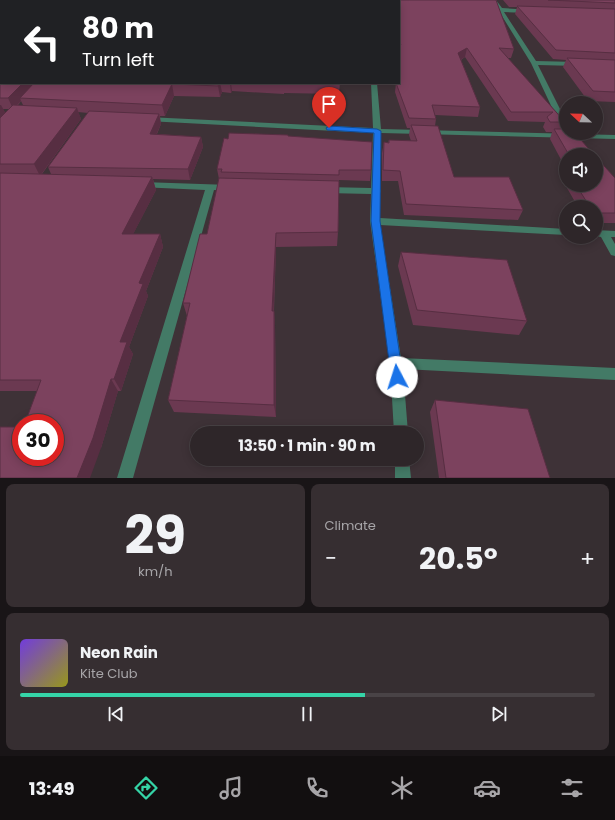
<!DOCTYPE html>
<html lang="en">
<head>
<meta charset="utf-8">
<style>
  :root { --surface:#2e2629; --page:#362e31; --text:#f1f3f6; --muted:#a7a5a8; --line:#494346; --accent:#35d4a7 }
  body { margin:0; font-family:Poppins,sans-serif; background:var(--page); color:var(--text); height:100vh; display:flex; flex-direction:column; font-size:15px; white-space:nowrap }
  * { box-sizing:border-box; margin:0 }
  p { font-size:13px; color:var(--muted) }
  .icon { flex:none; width:22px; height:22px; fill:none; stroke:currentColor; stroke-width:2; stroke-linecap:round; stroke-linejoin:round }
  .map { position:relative; height:478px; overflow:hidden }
  .panel { display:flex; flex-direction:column; gap:6px; padding:6px; background:#191517; flex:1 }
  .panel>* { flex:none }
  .top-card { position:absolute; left:0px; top:0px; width:400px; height:84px; box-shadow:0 2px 10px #0003,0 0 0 1px var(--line); background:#202124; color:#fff; overflow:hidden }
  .needle { width:26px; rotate:292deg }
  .fabs { position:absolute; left:559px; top:96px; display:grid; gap:8px }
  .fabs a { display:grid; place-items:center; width:44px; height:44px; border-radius:50%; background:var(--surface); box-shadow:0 2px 10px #0003,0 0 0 1px var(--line); font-size:20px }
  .speed { position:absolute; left:12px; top:414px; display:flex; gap:8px; font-size:20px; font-weight:700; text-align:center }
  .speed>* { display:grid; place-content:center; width:52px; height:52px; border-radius:50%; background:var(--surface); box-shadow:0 2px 10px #0003,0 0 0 1px var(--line); line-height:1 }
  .speed .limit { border:6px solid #d22; background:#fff; color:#111 }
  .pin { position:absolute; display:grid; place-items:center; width:34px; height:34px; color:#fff; margin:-41px -17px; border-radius:50% 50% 50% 0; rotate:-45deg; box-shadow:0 0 4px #0007 }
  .pin .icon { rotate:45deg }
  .me { position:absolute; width:44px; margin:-22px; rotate:355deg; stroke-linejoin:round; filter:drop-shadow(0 0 3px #0008) }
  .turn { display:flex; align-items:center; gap:14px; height:84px; padding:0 16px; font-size:18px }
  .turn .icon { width:52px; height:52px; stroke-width:2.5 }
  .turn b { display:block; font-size:28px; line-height:34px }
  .big { font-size:30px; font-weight:700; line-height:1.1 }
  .panel .tile { flex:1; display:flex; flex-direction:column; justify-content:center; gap:6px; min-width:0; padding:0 14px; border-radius:8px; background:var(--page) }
  .panel .dial { align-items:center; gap:0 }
  .dial b { font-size:52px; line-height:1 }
  .song { display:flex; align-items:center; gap:12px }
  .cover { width:48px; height:48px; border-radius:6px; background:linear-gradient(135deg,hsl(260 70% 55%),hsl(60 70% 35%)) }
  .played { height:4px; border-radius:2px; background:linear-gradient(90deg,var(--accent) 60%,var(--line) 60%) }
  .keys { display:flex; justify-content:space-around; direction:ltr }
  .heat { display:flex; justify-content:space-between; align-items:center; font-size:22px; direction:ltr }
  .panel .tiles { flex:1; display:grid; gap:6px; grid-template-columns:1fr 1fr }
  .tile:last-child { grid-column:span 2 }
  .trip { position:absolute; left:190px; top:426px; width:234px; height:40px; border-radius:20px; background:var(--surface); box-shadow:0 2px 10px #0003,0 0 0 1px var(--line); font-weight:700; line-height:40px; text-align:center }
  .tabs { display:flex; height:64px; justify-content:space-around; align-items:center; background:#120f10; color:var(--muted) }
  .tabs .icon { width:28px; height:28px }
  .tabs .selected { color:var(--accent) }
  .tabs b { font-size:18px; color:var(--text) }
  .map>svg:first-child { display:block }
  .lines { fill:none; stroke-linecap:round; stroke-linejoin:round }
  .street { fill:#437a66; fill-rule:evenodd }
  .wall { fill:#6b3951; fill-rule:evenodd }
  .shaded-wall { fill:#572e42 }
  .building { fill:#7c425e; stroke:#572e42 }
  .route { fill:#1a73e8; stroke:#114b97 }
</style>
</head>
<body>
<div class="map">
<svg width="615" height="478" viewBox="0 0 615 478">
  <rect width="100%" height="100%" fill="#3e3237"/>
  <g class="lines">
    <path class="street" d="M362 0H366V1H362Z
      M492 0H496L502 8 531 10 532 11 529 13 504 12 536 61 577 62 580 64 577 66 538 65 566 121V131L562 129 531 63Z
      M371 83H377L381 129 615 135V139L381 133 380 189 381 191 380 193V218L566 229V235L380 225 401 358 615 368V380L403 369 408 433H394L390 363 370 221 371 194 326 193 322 190 326 187 371 188 373 133 147 121 143 119 147 117 373 128Z
      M142 182 230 185 234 188 230 191 214 190 133 478H117L205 190 139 187 138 185 139 183Z
      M596 230 615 231V237H611L615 244V256L611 255 601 237 596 236Z
      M395 459H409L411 478H395Z"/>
  </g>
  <path class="wall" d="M0 0 1 1V83H340L339 94 284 93V94L232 91 231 93 222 92 220 97 174 96 165 116H160L161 124 157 134 201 137 203 147 190 180 153 179 156 190 133 234H160L163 247 146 291 148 296 129 347 133 354 121 391H118L101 448 21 457 37 391H0ZM21 101 23 105H18L19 104ZM3 109H9L5 113ZM78 112 88 113 48 167 51 174H42L81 119Z
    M385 0H496L514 49 511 58H507L565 122 562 129 594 155H566V169L550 139 552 132H546L543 127 545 122 508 121 465 57 461 60 480 107 478 117 435 115 436 119 435 126 454 177 523 210 518 220 404 215 398 181H382V153L384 142 388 143 389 140 411 141 409 135 410 128H407L395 92 396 83H399V1H386Z
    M503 0H615V102L588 101 563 67 566 60 553 59 515 14 517 7H509Z
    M288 136 371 170 370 181 339 180 338 232 337 246 276 247 274 311 275 325 276 417 174 412 168 400 187 316 183 303 207 234 219 179 217 169 228 139Z
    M615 178V223H596V207H578L567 188 568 185H596Z
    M401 252 527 321 519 335 413 325 398 266Z
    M435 400 550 478H439L430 412Z"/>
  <path class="shaded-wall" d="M467 48 465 57 456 62 458 53Z
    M23 83H40L20 98 21 101 13 109 8 98Z
    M219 83H220L222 92 220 97 218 86Z
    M230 83H231L232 91 231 93Z
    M172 84 174 96 165 116 162 105Z
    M0 105H1L7 116 0 123Z
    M77 108 81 119 40 176 34 164Z
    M159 114 161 124 152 144 150 134Z
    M201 137 203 147 190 180 188 169Z
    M152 177 156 190 127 246 122 234Z
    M276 233V247L273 325 272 311Z
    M160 234 163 247 146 291 148 296 129 347 133 354 121 391 114 379 120 342 139 283Z
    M274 311 275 325 276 417 274 405Z
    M111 379 118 391 101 448 90 478H77Z"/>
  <path class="building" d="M0 0H342V1H1V83H23L8 98H0Z
    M389 0H496L514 49 499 48 565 122H550L547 117 553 112H511L467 48 458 53 480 107 432 105 436 119 409 118 396 83H399V45H401L399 41V1H389Z
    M548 0H615V3Z
    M517 6 615 9V53L556 50Z
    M567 58 615 60V92L593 91Z
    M34 83H219L218 86 172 84 162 105 20 98Z
    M13 105 77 108 34 164H0V118Z
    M89 111 159 114 150 134 201 137 188 169 48 167Z
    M411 125 438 126 454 177H509L523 210 406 204 400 171 383 170 384 142 389 143V140L417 141Z
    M554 129H566V133H575L594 155H569Z
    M229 133 288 135V136L372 142 371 170H339V175L221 172 222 169H217L224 138 228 139Z
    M596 157 615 178V213H596V207H590L576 185H596Z
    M0 173 152 177 122 234H160L139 283 143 284 120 342H127L114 379H111L93 438 77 478H0V427H21V457H55V423H25L41 380H0Z
    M219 178 339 181 338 232 276 233 272 311H274V405L168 400 190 303H183L200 234H207Z
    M401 252 507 260 527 321 417 310Z
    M435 400 528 409 550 478H446Z"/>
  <path class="route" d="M329 126 377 129 381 131 380 221 403 377 401 381 397 382 393 381 391 377 371 221 374 133 327 130 326 128Z"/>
</svg>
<div class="fabs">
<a><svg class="needle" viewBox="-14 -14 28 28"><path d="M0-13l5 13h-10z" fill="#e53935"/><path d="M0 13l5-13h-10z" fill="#a7a5a8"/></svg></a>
<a><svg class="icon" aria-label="sound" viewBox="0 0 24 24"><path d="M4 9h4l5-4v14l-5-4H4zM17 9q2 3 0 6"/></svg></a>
<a><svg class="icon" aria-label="search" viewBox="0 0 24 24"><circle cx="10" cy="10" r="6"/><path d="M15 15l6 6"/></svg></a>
</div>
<div class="speed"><div class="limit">30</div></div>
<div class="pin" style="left:329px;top:128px;background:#d93025"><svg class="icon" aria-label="arrive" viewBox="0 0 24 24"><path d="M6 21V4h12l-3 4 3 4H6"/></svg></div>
<svg class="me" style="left:397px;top:377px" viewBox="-20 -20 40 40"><circle r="19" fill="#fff"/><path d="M0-13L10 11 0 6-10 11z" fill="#1a73e8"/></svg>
<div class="trip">13:50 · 1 min · 90 m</div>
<div class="top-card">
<div class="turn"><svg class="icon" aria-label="left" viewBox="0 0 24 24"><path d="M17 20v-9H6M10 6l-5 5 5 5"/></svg><div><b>80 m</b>Turn left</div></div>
</div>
</div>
<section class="panel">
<div class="tiles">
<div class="tile dial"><b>29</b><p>km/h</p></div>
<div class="tile"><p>Climate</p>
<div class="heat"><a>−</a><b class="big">20.5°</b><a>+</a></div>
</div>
<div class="tile">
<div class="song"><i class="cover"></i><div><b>Neon Rain</b><p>Kite Club</p></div></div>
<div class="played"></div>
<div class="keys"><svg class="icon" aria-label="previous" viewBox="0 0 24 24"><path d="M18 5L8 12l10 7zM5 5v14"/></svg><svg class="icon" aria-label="pause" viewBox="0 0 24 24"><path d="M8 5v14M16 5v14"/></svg><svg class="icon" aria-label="next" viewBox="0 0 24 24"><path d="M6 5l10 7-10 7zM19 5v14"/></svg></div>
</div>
</div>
</section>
<nav class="tabs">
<b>13:49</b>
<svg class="icon selected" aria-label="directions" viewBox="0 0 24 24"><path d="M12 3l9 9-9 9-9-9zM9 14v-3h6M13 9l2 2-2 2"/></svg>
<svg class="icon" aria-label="music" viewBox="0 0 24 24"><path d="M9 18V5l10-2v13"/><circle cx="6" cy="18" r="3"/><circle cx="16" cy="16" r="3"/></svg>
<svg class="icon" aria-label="phone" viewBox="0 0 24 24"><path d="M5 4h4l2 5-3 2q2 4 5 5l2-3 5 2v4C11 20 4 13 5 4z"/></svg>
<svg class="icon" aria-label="climate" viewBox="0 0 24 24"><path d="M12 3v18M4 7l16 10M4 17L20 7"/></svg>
<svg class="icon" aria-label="car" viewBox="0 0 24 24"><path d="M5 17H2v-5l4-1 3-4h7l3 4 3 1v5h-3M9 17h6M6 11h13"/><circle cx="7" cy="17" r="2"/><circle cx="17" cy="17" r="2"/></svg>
<svg class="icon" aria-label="filters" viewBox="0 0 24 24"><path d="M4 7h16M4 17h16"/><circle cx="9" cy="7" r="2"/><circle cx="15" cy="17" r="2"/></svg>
</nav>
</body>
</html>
